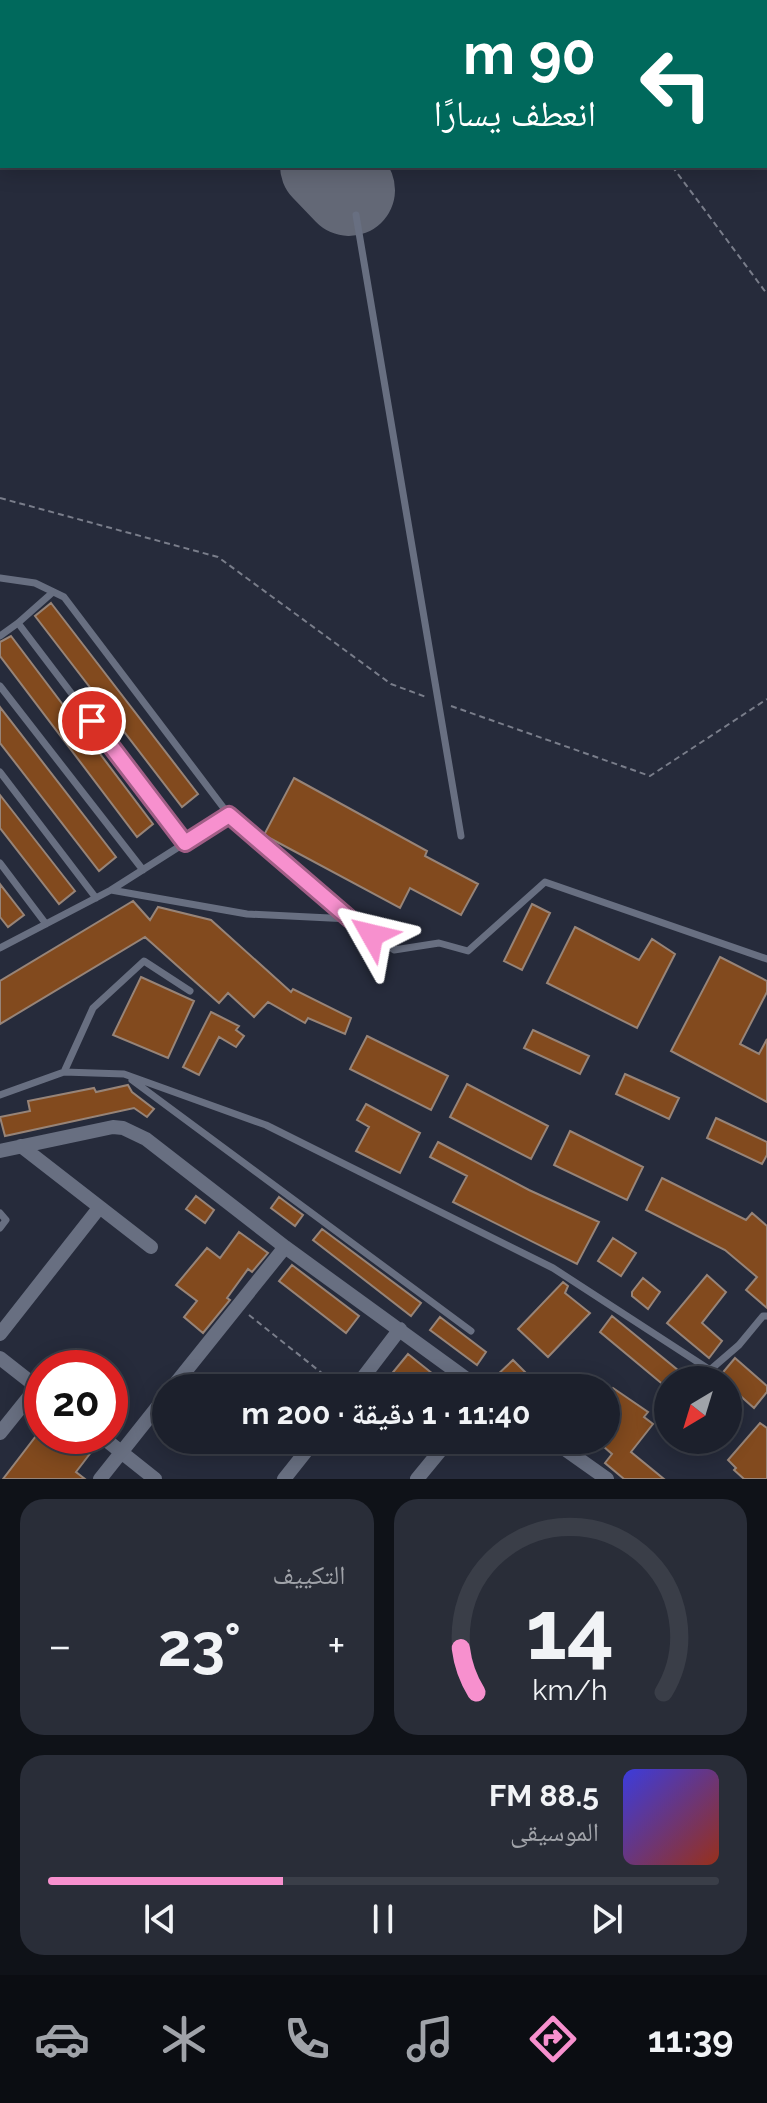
<!DOCTYPE html>
<html lang="ar">
<head>
<meta charset="utf-8">
<style>
  :root { --surface:#1c202c; --page:#292d38; --text:#f1f3f6; --muted:#a0a3a9; --line:#3a3e48; --accent:#f790ce }
  body { margin:0; font-family:Raleway,"Noto Naskh Arabic",sans-serif; background:var(--page); color:var(--text); direction:rtl; height:100vh; display:flex; flex-direction:column; font-size:30px; white-space:nowrap }
  * { box-sizing:border-box; margin:0 }
  p { font-size:26px; color:var(--muted) }
  .icon { flex:none; width:44px; height:44px; fill:none; stroke:currentColor; stroke-width:2; stroke-linecap:round; stroke-linejoin:round }
  .map { position:relative; height:1479px; overflow:hidden; direction:ltr }
  .side { display:flex; flex-direction:column; gap:20px; padding:20px; background:#0f1218; flex:1 }
  .side>* { flex:none }
  .hud { position:absolute; left:0px; top:0px; width:768px; height:168px; box-shadow:0 4px 20px #0003,0 0 0 2px var(--line); direction:rtl; background:#00695c; color:#fff; overflow:hidden }
  .needle { width:52px; rotate:218deg }
  .tools { position:absolute; left:654px; top:1366px; display:grid; gap:16px }
  .tools a { display:grid; place-items:center; width:88px; height:88px; border-radius:50%; background:var(--surface); box-shadow:0 4px 20px #0003,0 0 0 2px var(--line); font-size:40px }
  .speed { position:absolute; left:24px; top:1350px; display:flex; gap:16px; font-size:40px; font-weight:700; text-align:center }
  .speed>* { display:grid; place-content:center; width:104px; height:104px; border-radius:50%; background:var(--surface); box-shadow:0 4px 20px #0003,0 0 0 2px var(--line); line-height:1 }
  .speed .limit { border:12px solid #d22; background:#fff; color:#111 }
  .pin { position:absolute; display:grid; place-items:center; width:68px; height:68px; color:#fff; margin:-34px; border:4px solid #fff; border-radius:50%; box-shadow:0 2px 8px #0007 }
  .me { position:absolute; width:88px; margin:-44px; rotate:307deg; stroke-linejoin:round; filter:drop-shadow(0 0 6px #0008) }
  .turn { display:flex; align-items:center; gap:28px; height:168px; padding:0 40px; font-size:36px }
  .turn .icon { width:104px; height:104px; stroke-width:2.5 }
  .turn b { display:block; font-size:56px; line-height:68px }
  .big { font-size:60px; font-weight:700; line-height:1.1 }
  .side .tile { flex:1; display:flex; flex-direction:column; justify-content:center; gap:12px; min-width:0; padding:0 28px; border-radius:24px; background:var(--page) }
  .side .dial { align-items:center; gap:0 }
  .dial svg { height:208px; overflow:visible; fill:none; stroke:var(--line); stroke-width:7; stroke-linecap:round; text-anchor:middle }
  .dial text { fill:var(--text); stroke:none }
  .song { display:flex; align-items:center; gap:24px }
  .cover { width:96px; height:96px; border-radius:12px; background:linear-gradient(135deg,hsl(240 70% 55%),hsl(10 70% 35%)) }
  .played { height:8px; border-radius:4px; background:linear-gradient(90deg,var(--accent) 35%,var(--line) 35%) }
  .keys { display:flex; justify-content:space-around; direction:ltr }
  .heat { display:flex; justify-content:space-between; align-items:center; font-size:44px; direction:ltr }
  .side .tiles { flex:1; display:grid; gap:20px; grid-template-columns:1fr 1fr }
  .tile:last-child { grid-column:span 2 }
  .trip { position:absolute; left:152px; top:1374px; width:468px; height:80px; border-radius:40px; background:var(--surface); box-shadow:0 4px 20px #0003,0 0 0 2px var(--line); font-weight:700; line-height:80px; text-align:center; direction:rtl }
  .menu { display:flex; height:128px; justify-content:space-around; align-items:center; background:#0b0d12; color:var(--muted) }
  .menu .icon { width:56px; height:56px }
  .menu .active { color:var(--accent) }
  .menu b { font-size:36px; color:var(--text) }
  .map>svg:first-child { display:block }
  .lines { fill:none; stroke-linecap:round; stroke-linejoin:round }
  .taxiway { stroke:#636876; stroke-width:36 }
  .runway { stroke:#636876; stroke-width:92 }
  .building { fill:#824a1e; stroke:#978478; stroke-width:2 }
  .path { stroke:#797d8a; stroke-width:2; stroke-dasharray:6 4; stroke-linecap:butt }
  .lane { stroke:#686f81; stroke-width:7 }
  .street { stroke:#686f81; stroke-width:14 }
  .route-casing { stroke:#a15e86; stroke-width:20 }
  .route { stroke:#f790ce; stroke-width:14 }
</style>
</head>
<body>
<div class="map">
<svg width="767" height="1479" viewBox="0 0 767 1479">
  <rect width="100%" height="100%" fill="#262b3b"/>
  <g class="lines">
    <path class="taxiway" d="M457 2V0"/>
    <path class="runway" d="M163 0 165 2
      M326 166 349 190"/>
  </g>
  <path class="building" d="M51 603 198 794 182 807 35 616Z
    M11 636 153 824 137 837 0 656V642Z
    M0 707 116 857 99 871 0 743Z
    M294 778 427 851 425 856 478 884 461 915 410 888 400 908 264 835Z
    M0 795 75 891 59 904 0 828Z
    M0 884 24 915 8 927 0 917Z
    M133 901 150 920 158 907 211 920 291 992 293 989 351 1018 345 1034 308 1018 305 1023 268 1002 254 1017 228 993 219 1003 145 937 0 1024V981Z
    M532 904 550 913 522 970 504 961Z
    M575 927 639 960 652 939 675 954 637 1028 547 983Z
    M720 957 767 981V992L740 1044 759 1054 767 1039V1102L671 1051Z
    M141 977 194 1001 168 1058 113 1035Z
    M211 1012 239 1026 236 1030 244 1036 236 1047 219 1037 199 1075 183 1067Z
    M533 1030 589 1056 580 1074 524 1048Z
    M367 1036 448 1076 431 1110 350 1069Z
    M625 1074 679 1098 669 1119 616 1094Z
    M467 1084 548 1126 531 1159 450 1117Z
    M128 1085 132 1092 154 1109 147 1117 134 1108 5 1136 0 1117 30 1111 28 1101 94 1088 96 1092Z
    M366 1104 420 1133 400 1173 356 1151 369 1127 357 1120Z
    M716 1118 767 1142V1155L762 1164 707 1138Z
    M570 1131 643 1167 627 1200 554 1165Z
    M438 1142 529 1190 599 1222 577 1264 453 1202 467 1176 430 1157Z
    M662 1178 746 1220 752 1213 767 1226V1308L746 1290 757 1277 725 1250 646 1210Z
    M196 1196 214 1210 205 1223 186 1209Z
    M279 1197 303 1215 295 1226 271 1208Z
    M322 1229 421 1303 411 1316 313 1240Z
    M239 1232 268 1253 252 1272 248 1269 227 1298 230 1300 203 1333 184 1317 197 1301 176 1285 207 1248 220 1258Z
    M613 1238 636 1253 621 1276 598 1261Z
    M292 1265 359 1316 346 1333 279 1281Z
    M707 1275 726 1292 702 1323 722 1341 709 1358 667 1323Z
    M643 1278 660 1292 648 1309 632 1296V1292Z
    M563 1282 568 1286 565 1293 590 1313 548 1357 518 1329Z
    M612 1316 679 1371 672 1380H668L666 1387 600 1332Z
    M440 1317 486 1352 477 1365 430 1330Z
    M408 1354 438 1378 450 1388H380Z
    M735 1358 767 1386V1392L754 1408 728 1385V1380L719 1377Z
    M513 1360 532 1379 523 1388H504L494 1378Z
    M613 1388 648 1412 644 1417 653 1424 631 1452 664 1479H624L605 1463 612 1454 596 1440H606V1397Z
    M760 1423 767 1428V1479H744L734 1470 736 1468 728 1460Z
    M36 1436H72L92 1451 76 1472 85 1479H3Z"/>
  <g class="lines">
    <path class="path" d="M672 166 767 294
      M0 498 218 557 391 684 426 697
      M451 706 650 776 767 699
      M249 1315 323 1374"/>
    <path class="lane" d="M629 0 630 2
      M572 2 574 0
      M356 215 461 836
      M0 578 35 583 64 597 229 815 350 919 394 950 439 943 468 951 545 882 767 959
      M53 592 18 623 185 843
      M0 636 18 623
      M0 686 143 870
      M0 772 96 898
      M0 863 46 924
      M111 890 229 815
      M0 948 111 890 247 914 350 919
      M64 1072 93 1008 144 961 190 991
      M132 1080 471 1331
      M0 1095 64 1072 124 1074 266 1125 553 1268 710 1370 739 1345 763 1316H767
      M0 1213 6 1220 0 1228"/>
    <path class="street" d="M21 1146 151 1247
      M0 1151 113 1127 123 1128 146 1139 285 1247 479 1388
      M0 1334 99 1208
      M0 1358 42 1391
      M172 1388 285 1247
      M324 1388H344
      M355 1388 400 1329
      M0 1433 37 1387
      M101 1436 155 1479
      M426 1440 440 1450
      M552 1440 607 1479
      M100 1479 166 1396
      M284 1479 315 1440
      M417 1479 449 1440"/>
  </g>
  <g class="lines">
    <defs>
      <path id="route" d="M92 721 185 843 229 815 350 919 372 935"/>
    </defs>
    <use href="#route" class="route-casing"/>
    <use href="#route" class="route"/>
  </g>
</svg>
<div class="tools">
<a><svg class="needle" viewBox="-14 -14 28 28"><path d="M0-13l5 13h-10z" fill="#e53935"/><path d="M0 13l5-13h-10z" fill="#a0a3a9"/></svg></a>
</div>
<div class="speed"><div class="limit">20</div></div>
<div class="pin" style="left:92px;top:721px;background:#d93025"><svg class="icon" aria-label="arrive" viewBox="0 0 24 24"><path d="M6 21V4h12l-3 4 3 4H6"/></svg></div>
<svg class="me" style="left:372px;top:935px" viewBox="-20 -20 40 40"><path d="M0-17L14 15 0 8-14 15z" fill="#f790ce" stroke="#fff" stroke-width="4"/></svg>
<div class="trip">11:40 · 1 دقيقة · 200 m</div>
<div class="hud">
<div class="turn"><svg class="icon" aria-label="left" viewBox="0 0 24 24"><path d="M17 20v-9H6M10 6l-5 5 5 5"/></svg><div><b>90 m</b>انعطف يسارًا</div></div>
</div>
</div>
<section class="side">
<div class="tiles">
<div class="tile dial"><svg viewBox="0 0 100 80">
<path d="M14 69A42 42 0 1 1 86 69"/>
<path d="M14 69A42 42 0 0 1 8 52" stroke="#f790ce"/>
<text x="50" y="56" font-size="32" font-weight="700">14</text>
<text x="50" y="72" font-size="11">km/h</text>
</svg></div>
<div class="tile"><p>التكييف</p>
<div class="heat"><a>−</a><b class="big">23°</b><a>+</a></div>
</div>
<div class="tile">
<div class="song"><i class="cover"></i><div><b>88.5 FM</b><p>الموسيقى</p></div></div>
<div class="played"></div>
<div class="keys"><svg class="icon" aria-label="previous" viewBox="0 0 24 24"><path d="M18 5L8 12l10 7zM5 5v14"/></svg><svg class="icon" aria-label="pause" viewBox="0 0 24 24"><path d="M8 5v14M16 5v14"/></svg><svg class="icon" aria-label="next" viewBox="0 0 24 24"><path d="M6 5l10 7-10 7zM19 5v14"/></svg></div>
</div>
</div>
</section>
<nav class="menu">
<b>11:39</b>
<svg class="icon active" aria-label="directions" viewBox="0 0 24 24"><path d="M12 3l9 9-9 9-9-9zM9 14v-3h6M13 9l2 2-2 2"/></svg>
<svg class="icon" aria-label="music" viewBox="0 0 24 24"><path d="M9 18V5l10-2v13"/><circle cx="6" cy="18" r="3"/><circle cx="16" cy="16" r="3"/></svg>
<svg class="icon" aria-label="phone" viewBox="0 0 24 24"><path d="M5 4h4l2 5-3 2q2 4 5 5l2-3 5 2v4C11 20 4 13 5 4z"/></svg>
<svg class="icon" aria-label="climate" viewBox="0 0 24 24"><path d="M12 3v18M4 7l16 10M4 17L20 7"/></svg>
<svg class="icon" aria-label="car" viewBox="0 0 24 24"><path d="M5 17H2v-5l4-1 3-4h7l3 4 3 1v5h-3M9 17h6M6 11h13"/><circle cx="7" cy="17" r="2"/><circle cx="17" cy="17" r="2"/></svg>
</nav>
</body>
</html>
